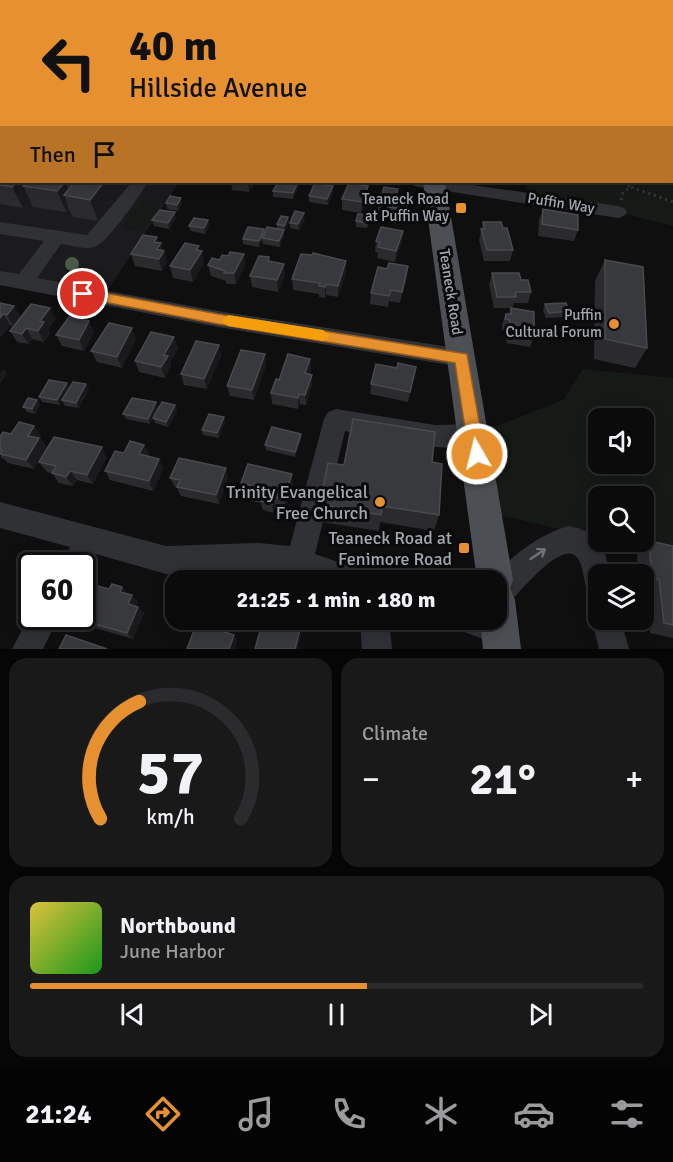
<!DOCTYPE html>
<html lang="en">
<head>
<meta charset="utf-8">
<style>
  :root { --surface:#0b0b0c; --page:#19191a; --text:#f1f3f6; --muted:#9a9b9d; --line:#2b2b2d; --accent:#e79030 }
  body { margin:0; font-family:Signika,sans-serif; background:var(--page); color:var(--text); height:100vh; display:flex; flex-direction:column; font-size:22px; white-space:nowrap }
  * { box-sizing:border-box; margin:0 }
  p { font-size:20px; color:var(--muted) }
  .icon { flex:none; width:33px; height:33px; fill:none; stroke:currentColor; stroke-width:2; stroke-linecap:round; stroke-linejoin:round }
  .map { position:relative; height:649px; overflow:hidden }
  .sheet { display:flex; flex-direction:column; gap:9px; padding:9px; background:#060607; flex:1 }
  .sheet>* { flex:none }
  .guide { position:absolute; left:0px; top:0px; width:674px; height:183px; box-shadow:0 3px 15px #0003,0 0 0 2px var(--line); background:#e79030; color:#111; overflow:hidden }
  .fabs { position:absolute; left:588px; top:408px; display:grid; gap:12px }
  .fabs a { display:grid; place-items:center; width:66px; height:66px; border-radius:12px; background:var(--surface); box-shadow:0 3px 15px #0003,0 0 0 2px var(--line); font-size:30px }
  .speed { position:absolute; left:18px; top:552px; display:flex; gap:12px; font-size:30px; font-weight:700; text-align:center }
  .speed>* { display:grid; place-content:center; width:78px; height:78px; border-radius:50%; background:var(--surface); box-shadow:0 3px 15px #0003,0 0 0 2px var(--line); line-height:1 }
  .speed .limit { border:3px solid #111; border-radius:9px; background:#fff; color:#111 }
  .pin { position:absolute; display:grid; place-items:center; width:51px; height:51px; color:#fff; margin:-26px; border:3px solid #fff; border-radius:50%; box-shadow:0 2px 6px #0007 }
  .me { position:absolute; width:66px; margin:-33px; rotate:352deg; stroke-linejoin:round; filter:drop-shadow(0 0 4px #0008) }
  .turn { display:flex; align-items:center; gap:21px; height:126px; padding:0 30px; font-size:27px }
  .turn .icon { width:78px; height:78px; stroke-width:2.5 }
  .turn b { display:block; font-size:42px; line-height:51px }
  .then { display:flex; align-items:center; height:57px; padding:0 30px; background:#0003; gap:12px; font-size:22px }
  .big { font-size:45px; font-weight:700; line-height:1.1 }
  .sheet .widget { flex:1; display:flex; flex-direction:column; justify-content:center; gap:9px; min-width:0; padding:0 21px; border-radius:18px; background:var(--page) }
  .sheet .dial { align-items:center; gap:0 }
  .dial svg { height:156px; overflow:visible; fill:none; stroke:var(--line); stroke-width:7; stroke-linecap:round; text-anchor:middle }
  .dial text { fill:var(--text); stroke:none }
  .song { display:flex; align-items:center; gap:18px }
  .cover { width:72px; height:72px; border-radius:9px; background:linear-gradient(135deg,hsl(50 70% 55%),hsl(120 70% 35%)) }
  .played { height:6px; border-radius:3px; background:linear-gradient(90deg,var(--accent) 55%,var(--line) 55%) }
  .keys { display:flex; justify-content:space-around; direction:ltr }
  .heat { display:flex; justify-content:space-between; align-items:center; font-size:33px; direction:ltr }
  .sheet .tiles { flex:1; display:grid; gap:9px; grid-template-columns:1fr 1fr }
  .widget:last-child { grid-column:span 2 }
  .trip { position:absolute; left:165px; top:570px; width:342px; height:60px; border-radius:18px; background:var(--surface); box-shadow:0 3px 15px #0003,0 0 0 2px var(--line); font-weight:700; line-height:60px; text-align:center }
  .tabs { display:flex; height:96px; justify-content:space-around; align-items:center; background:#040405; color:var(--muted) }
  .tabs .icon { width:42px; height:42px }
  .tabs .active { color:var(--accent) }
  .tabs b { font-size:27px; color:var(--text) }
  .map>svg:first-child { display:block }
  .built { fill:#1b1b1d }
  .green { fill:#161a16; fill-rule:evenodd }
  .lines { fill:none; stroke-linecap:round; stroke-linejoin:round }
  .path-far1 { stroke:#36383c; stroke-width:2; stroke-dasharray:2 3; stroke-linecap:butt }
  .path { stroke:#36383c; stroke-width:3; stroke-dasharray:2 4; stroke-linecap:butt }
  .minor { fill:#303135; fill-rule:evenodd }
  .major { fill:#4c4f54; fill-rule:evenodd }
  .tree { fill:#4a5c49 }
  .wall { fill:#2b2b2e }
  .shaded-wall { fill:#1a1a1c }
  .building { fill:#38393c; stroke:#484a4e; stroke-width:1.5 }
  .oneway { stroke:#6e7279 }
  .route { fill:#e79030; stroke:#965e1f; stroke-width:1.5 }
  .slow { fill:#f59e0b }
  .poi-dot { fill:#e79030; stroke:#0a0a0b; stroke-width:2 }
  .labels { text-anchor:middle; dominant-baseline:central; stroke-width:6; stroke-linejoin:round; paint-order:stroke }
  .poi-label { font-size:15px; fill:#a1a8b0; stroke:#0a0a0b; text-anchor:end }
  .street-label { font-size:15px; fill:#a1a8b0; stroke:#0a0a0b }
  .near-poi-label { font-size:18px; fill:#a1a8b0; stroke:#0a0a0b; text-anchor:end }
</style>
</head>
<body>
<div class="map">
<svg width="673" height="649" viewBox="0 0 673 649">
  <rect width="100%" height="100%" fill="#0f0f10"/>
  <path class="built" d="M0 125 2 182H179L103 297 0 278Z"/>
  <path class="green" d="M479 0H673V226L618 212 528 198 526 182H672V2Z
    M140 200 161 203 143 231 121 228Z
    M583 369 673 378V556L612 542H644V496H598V538L486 512 474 435 563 400ZM598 418H644V464H598Z"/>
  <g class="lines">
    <path class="path-far1" d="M657 2 660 0"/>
    <path class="path" d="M623 182 631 187
      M621 200 623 192 631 187 673 202"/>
    <path class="minor" d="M195 0H223L224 2H196Z
      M0 120 2 121V130H0Z
      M0 146H2V156H0Z
      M132 182H148C140 195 107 244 94 247 85 250 71 245 61 244L37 278 218 311 462 349 470 352 473 358 470 364 462 367 218 327 0 285V271L19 274 44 241 0 234V222L87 235Z
      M412 182H452L618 206 624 208 627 212 624 216 618 218 420 187 414 186Z
      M336 409 435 425 474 424 483 427 486 435 483 443C445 456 384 438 345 431L315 554 361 570 365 580H312L290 574 259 571 166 574 96 554 82 576V566H60L70 547 0 528V502L166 546 259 543 290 546 324 419 328 412Z
      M568 526C598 531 605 546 610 574H598V598L588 594C584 584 584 572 580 562 566 530 517 598 505 606 503 607 499 608 496 609V580H490C512 556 536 536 568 526Z
      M598 609V620H621L629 649H599L592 620Z
      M32 611V616H59L43 649H12Z
      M496 614 509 620 514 630 509 640 499 645 459 630 454 620H496Z
      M360 620H389L392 649H362Z"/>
    <path class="major" d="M399 0H415V2H399Z
      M423 182H445L513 580 510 588 515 600 521 649H483L480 620H496V580H477Z"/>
  </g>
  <circle class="tree" cx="72" cy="264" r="7"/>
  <path class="wall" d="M340 0H355V2Z
    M0 167 2 182H127L98 221 73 217 69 209 66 212 33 207 30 200 23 208 0 204Z
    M187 182H208L206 185 188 183Z
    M231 182H255L249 192 232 190Z
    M278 182H299V186L293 199 273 197V191Z
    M368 186 367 197 361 213 342 210V199Z
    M398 189 397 195 406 208 403 221 377 217 378 206Z
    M333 192 328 205 309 202V196Z
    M166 203H182L178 211 167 209Z
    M543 209 578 230 574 241 538 236 539 220Z
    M288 217 289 223 284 231V236L280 247 263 244 262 240 259 247 243 244V239L264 229V233L277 229V224Z
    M176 218 169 229 154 226 152 220Z
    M305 219 299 230 290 228V223Z
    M356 221H369L367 228 356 227Z
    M483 222 513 250 510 261H484L479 240Z
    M210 225 205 234 191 231 189 226Z
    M403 231 402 242 395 262 377 258 378 253 375 252 376 241Z
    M159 243 163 250 164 251 167 262 162 271 135 266 131 254Z
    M200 251 204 262 193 282 173 278 170 266Z
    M244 254 245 265 236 284H226V281L211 276 208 265 228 256Z
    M269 257 270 262 285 275 278 292 252 287 250 276Z
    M605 260 647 348 635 368 594 359 595 281Z
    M346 261V272L338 297 326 295 325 298 319 297V294L293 290 292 279Z
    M408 266 407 277 400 303 389 301 388 307 370 304 371 293 387 269Z
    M492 273 521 280 531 292 528 303H514L512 308 534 336 530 347 506 343 507 331 502 330V325L506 314H509L511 308H494L489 285Z
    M0 303 14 326 10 325 2 336 0 335Z
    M545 304 569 311 567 317 546 318 543 310Z
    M56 319 48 329 50 333 44 342 32 339 29 344 17 342 10 331Z
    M94 332 84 351 62 346 56 335Z
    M174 337 178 348 170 363 171 366 165 378 139 372 135 361Z
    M136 339 122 368 97 362 91 351Z
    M219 345 221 356 207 389 184 385 181 374Z
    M310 359 311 369 309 374 312 385 306 405 300 404 298 409 272 404 271 393 279 380Z
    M266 365 254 400 230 396 227 386Z
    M416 367 408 402 370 394 371 384 397 368Z
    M67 383 69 388 89 389 79 408 65 406 62 401 60 405 42 402 39 397Z
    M37 400 40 405 35 414 27 412 23 407Z
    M156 402 158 408 150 424 126 419 123 414Z
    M175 405 177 411 168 427 155 423 153 418Z
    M224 417 225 422 219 438 203 435 202 430Z
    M34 426 41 436 40 438 47 448 34 469 8 463 4 459 1 458 0 437 11 434Z
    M301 434V439L295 457 266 450 265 445Z
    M144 445 149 454 148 456 159 459 163 469 153 491 110 480 105 471 124 453Z
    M107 457 93 484 77 480 73 486 59 483 52 473 47 472 39 462Z
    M432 462 439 515 434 531 380 522 379 531 321 522 320 505 344 465Z
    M228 477 219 504 181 496 177 488 175 487 170 478Z
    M241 483H293L286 508 275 506 273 513 263 510 261 503 250 501 248 494 243 492Z
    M649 541 673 546V638L650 633 646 590H644V574H638L637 553Z
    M122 587 128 594 132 595 138 602 136 606 138 607 144 613 133 639 85 625 77 619 109 589Z"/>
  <path class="shaded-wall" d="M0 0H8L7 2H2V4Z
    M0 84H1L2 85V94L0 96Z
    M17 182H26L28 186H23L30 200 23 208 12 187Z
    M65 182 72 197 64 195 69 209 66 212 57 191Z
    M69 182H73L80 198 75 197Z
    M104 182H127L98 221 90 200Z
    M248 182H255L249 192Z
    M298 182H299V186L293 199V193Z
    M333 186V192L328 205 327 199Z
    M368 186 367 197 361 213 362 202Z
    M407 196 406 208 403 221 404 209Z
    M181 198 182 203 178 211 177 205Z
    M175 212 176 218 169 229 168 223Z
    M304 213 305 219 299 230 298 224Z
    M288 217 289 223 285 231 284 226Z
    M208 220 210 225 205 234 204 228Z
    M264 229V234L259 247V241Z
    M284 230V236L280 247 279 241Z
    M403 231 402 242 395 262 396 251Z
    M157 237 160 245 161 243 163 252 164 251 167 262 162 271 154 242Z
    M199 246 200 253 202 251 204 262 193 282 190 270 196 250Z
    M244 254 245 265 236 284 234 273Z
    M346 261V272L338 297V286Z
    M284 264 285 275 278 292 277 280Z
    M408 266 407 277 400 303 402 292Z
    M326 284V295L325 298V287Z
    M14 306 21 317 14 326 7 315Z
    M50 308 56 319 48 329 50 333 44 342 38 331 40 321Z
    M3 314 10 325 2 336 0 333V318Z
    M89 321 94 332 84 351 79 340Z
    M26 328 32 339 29 344 22 334Z
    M132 328 136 339 122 368 117 357Z
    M174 337 178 348 170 363 171 366 165 378 161 367 164 355Z
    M219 345 221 356 207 389 204 379Z
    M265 354 266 365 254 400 252 390Z
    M310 359 311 369 306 384 305 373Z
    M4 368 7 374 0 384V373Z
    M312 375V385L306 405 305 395Z
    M67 383 70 388 60 405 57 400Z
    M86 384 89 389 79 408 76 403Z
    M299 394 300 404 298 409V398Z
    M37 400 40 405 35 414 32 409Z
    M156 402 158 408 150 424 148 419Z
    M175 405 177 411 168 427 166 422Z
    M224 417 225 422 219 438 217 433Z
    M34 426 41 436 40 438 47 448 34 469 26 460 28 436Z
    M301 434V439L295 457V452Z
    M144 445 149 454 144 464 139 454Z
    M102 447 107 457 93 484 87 475Z
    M159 459 163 469 153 491 149 481Z
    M226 468 228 477 219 504 216 495Z
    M70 471 77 480 73 486 66 477Z
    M292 474 293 483 286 508 284 499Z
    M274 497 275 506 273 513 272 504Z
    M122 587 128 594 120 592Z
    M132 595 138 602 134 611 128 604Z
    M138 607 144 613 133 639 127 633Z
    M224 624 227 630 225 638 221 631Z
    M301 625 302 631 298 649H295Z
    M234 635 237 641 235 649H229Z"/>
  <path class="building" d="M12 0H26L24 2H10Z
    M29 0H44L42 1H68L34 2 35 1Z
    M440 0H453V2H440Z
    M2 166V182H17L12 187 0 185V167Z
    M27 182H65L57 191 23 186Z
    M75 182H104L90 200 64 195Z
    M278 182H298L293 193 273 191Z
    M315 183 333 186 327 199 309 196Z
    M349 183 368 186 362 202 342 199Z
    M384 187 398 189 396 195 407 196 404 209 378 206Z
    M170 196 181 198 177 205 166 203Z
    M543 209 578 215V230L542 224Z
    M160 210 175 212 168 223 152 220Z
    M295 211 304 213 298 224 290 223Z
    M358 214 370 215 367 223 356 221Z
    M281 216 288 217 284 226 277 224Z
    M194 218 208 220 204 228 189 226Z
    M483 222H501L503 228H507L513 250H487L481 229H485Z
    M248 227 264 229 259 241 243 239Z
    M267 227 284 230 279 241 262 238Z
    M381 227 403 231 396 251 378 247 380 242 376 241Z
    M143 235 157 237 154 242 161 243 157 249 164 251 159 259 131 254Z
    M185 243 199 246 196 250 202 251 190 270 170 266Z
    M230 252 244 254 234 273H224L225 271 208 265 212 258 220 260 222 255 228 256Z
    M313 253 346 261 338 286 326 284 325 287 319 286 320 283 292 279 301 254 312 255Z
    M259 256 269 257 268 261 284 264 277 280 250 276Z
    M605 260 643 267 647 348 605 339Z
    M389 263 408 266 402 292 391 290 389 296 371 293 378 267 387 269Z
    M492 273H519L521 280H528L531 292H515L516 297H497Z
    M0 303 14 306 7 315 3 314 0 318Z
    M566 303 569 311 549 313 545 304Z
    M31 304 50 308 40 321 44 322 38 331 26 328 22 334 10 331Z
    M511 308 534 312V336L510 332V320L505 319 506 314H511Z
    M69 317 89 321 79 340 56 335Z
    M109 323 132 328 117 357 91 351Z
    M151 332 174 337 164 355 168 356 161 367 135 361Z
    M196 341 219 345 204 379 181 374Z
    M241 350 265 354 252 390 227 386Z
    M288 354 310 359 305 373 312 375 305 395 299 394 298 398 271 393 276 379 279 380Z
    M398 363 416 367 410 392 371 384 376 364 397 368Z
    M49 380 67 383 57 400 39 397Z
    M73 382 86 384 76 403 62 400Z
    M28 398 37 400 32 409 23 407Z
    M132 398 156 402 148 419 123 414Z
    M162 402 175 405 166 422 153 418Z
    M209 414 224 417 217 433 202 430Z
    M353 419 435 432 432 462 442 464 439 515 382 506 381 515 320 505 328 463 344 465Z
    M19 422 34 426 28 436 39 438 26 460 0 454 2 451 0 450V437L3 432 11 434Z
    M272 427 301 434 295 452 265 445Z
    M54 437 102 447 87 475 70 471 66 477 52 473 56 466 39 462Z
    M130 441 144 445 139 454 159 459 149 481 105 471 115 451 124 453Z
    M179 458 226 468 216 495 177 487 180 480 170 478Z
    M248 464 292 474 284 499 274 497 272 504 261 501 263 495 248 492 250 485 241 483Z
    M649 541 673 546V625L664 623 659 579 652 578Z
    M112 584 122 587 120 592 132 595 128 604 138 607 127 633 77 619 78 616H82V608L93 585 109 589Z
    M198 620H208L224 624 221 631 234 635 229 649H187Z
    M263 620H278L301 625 295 649H255Z
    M66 635 107 649H59Z"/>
  <defs><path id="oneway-shaft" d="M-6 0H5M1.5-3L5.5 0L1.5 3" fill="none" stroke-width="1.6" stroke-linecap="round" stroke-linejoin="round" transform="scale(1.5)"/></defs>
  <use class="oneway" href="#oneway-shaft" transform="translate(538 554) rotate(-34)"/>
  <path class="route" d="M83 289 218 314 467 354 485 454 483 459 477 461 472 459 469 454 455 363 218 324 83 298 77 294Z"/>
  <path class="slow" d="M228 315 323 330 330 336 323 341 228 326 222 321Z"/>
  <g class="poi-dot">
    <rect x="455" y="202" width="12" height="12" rx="3"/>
    <circle cx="614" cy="324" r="6"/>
    <circle cx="380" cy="502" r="6"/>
    <rect x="458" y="542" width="12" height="12" rx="3"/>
  </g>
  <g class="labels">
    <g class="poi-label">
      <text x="449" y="199">Teaneck Road<tspan x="449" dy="17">at Puffin Way</tspan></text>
      <text x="602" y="315">Puffin<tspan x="602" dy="17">Cultural Forum</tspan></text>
    </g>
    <g class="street-label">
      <text transform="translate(561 203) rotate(9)">Puffin Way</text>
      <text transform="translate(451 292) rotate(81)">Teaneck Road</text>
    </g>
    <g class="near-poi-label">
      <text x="368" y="492">Trinity Evangelical<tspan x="368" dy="21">Free Church</tspan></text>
      <text x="452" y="538">Teaneck Road at<tspan x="452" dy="21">Fenimore Road</tspan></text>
    </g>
  </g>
</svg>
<div class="fabs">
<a><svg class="icon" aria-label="sound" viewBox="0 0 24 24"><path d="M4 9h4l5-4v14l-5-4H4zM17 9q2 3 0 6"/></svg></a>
<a><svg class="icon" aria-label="search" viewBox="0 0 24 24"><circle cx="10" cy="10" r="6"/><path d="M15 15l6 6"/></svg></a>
<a><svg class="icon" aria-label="layers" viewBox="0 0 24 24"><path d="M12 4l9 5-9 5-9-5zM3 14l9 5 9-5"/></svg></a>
</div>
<div class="speed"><div class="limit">60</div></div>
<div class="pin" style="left:83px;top:294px;background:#d93025"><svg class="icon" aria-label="arrive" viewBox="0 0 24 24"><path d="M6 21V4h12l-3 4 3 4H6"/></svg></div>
<svg class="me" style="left:477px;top:454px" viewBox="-20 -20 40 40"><circle r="17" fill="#e79030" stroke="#fff" stroke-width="3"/><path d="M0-11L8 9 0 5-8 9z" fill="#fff"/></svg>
<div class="trip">21:25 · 1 min · 180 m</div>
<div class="guide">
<div class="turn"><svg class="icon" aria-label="left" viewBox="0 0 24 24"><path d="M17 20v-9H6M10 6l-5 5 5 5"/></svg><div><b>40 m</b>Hillside Avenue</div></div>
<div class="then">Then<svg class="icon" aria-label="arrive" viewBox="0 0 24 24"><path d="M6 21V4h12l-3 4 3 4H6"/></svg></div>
</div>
</div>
<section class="sheet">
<div class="tiles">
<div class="widget dial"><svg viewBox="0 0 100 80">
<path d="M14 69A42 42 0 1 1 86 69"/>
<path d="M14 69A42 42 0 0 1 34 9" stroke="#e79030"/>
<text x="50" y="56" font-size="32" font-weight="700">57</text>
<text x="50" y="72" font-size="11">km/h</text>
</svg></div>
<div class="widget"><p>Climate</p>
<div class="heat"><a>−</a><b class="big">21°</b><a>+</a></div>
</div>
<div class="widget">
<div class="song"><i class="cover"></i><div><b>Northbound</b><p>June Harbor</p></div></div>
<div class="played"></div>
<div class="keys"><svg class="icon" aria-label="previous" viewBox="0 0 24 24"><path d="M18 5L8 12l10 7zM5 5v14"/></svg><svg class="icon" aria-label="pause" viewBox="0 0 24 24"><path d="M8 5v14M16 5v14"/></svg><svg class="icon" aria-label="next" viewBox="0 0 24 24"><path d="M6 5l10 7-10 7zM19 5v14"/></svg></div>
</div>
</div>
</section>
<nav class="tabs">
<b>21:24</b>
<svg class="icon active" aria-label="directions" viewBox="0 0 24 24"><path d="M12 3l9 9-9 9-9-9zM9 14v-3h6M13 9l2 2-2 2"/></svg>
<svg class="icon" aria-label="music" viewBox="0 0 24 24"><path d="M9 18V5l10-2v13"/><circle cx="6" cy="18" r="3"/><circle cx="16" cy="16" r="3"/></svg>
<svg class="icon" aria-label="phone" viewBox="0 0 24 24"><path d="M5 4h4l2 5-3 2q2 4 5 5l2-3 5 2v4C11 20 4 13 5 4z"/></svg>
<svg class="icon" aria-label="climate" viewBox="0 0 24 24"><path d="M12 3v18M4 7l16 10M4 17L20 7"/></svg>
<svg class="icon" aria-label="car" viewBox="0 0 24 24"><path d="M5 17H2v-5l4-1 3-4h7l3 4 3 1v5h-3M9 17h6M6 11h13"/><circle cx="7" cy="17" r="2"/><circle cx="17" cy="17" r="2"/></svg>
<svg class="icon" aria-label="filters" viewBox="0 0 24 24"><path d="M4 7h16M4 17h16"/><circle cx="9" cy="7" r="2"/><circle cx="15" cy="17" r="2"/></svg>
</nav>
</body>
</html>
